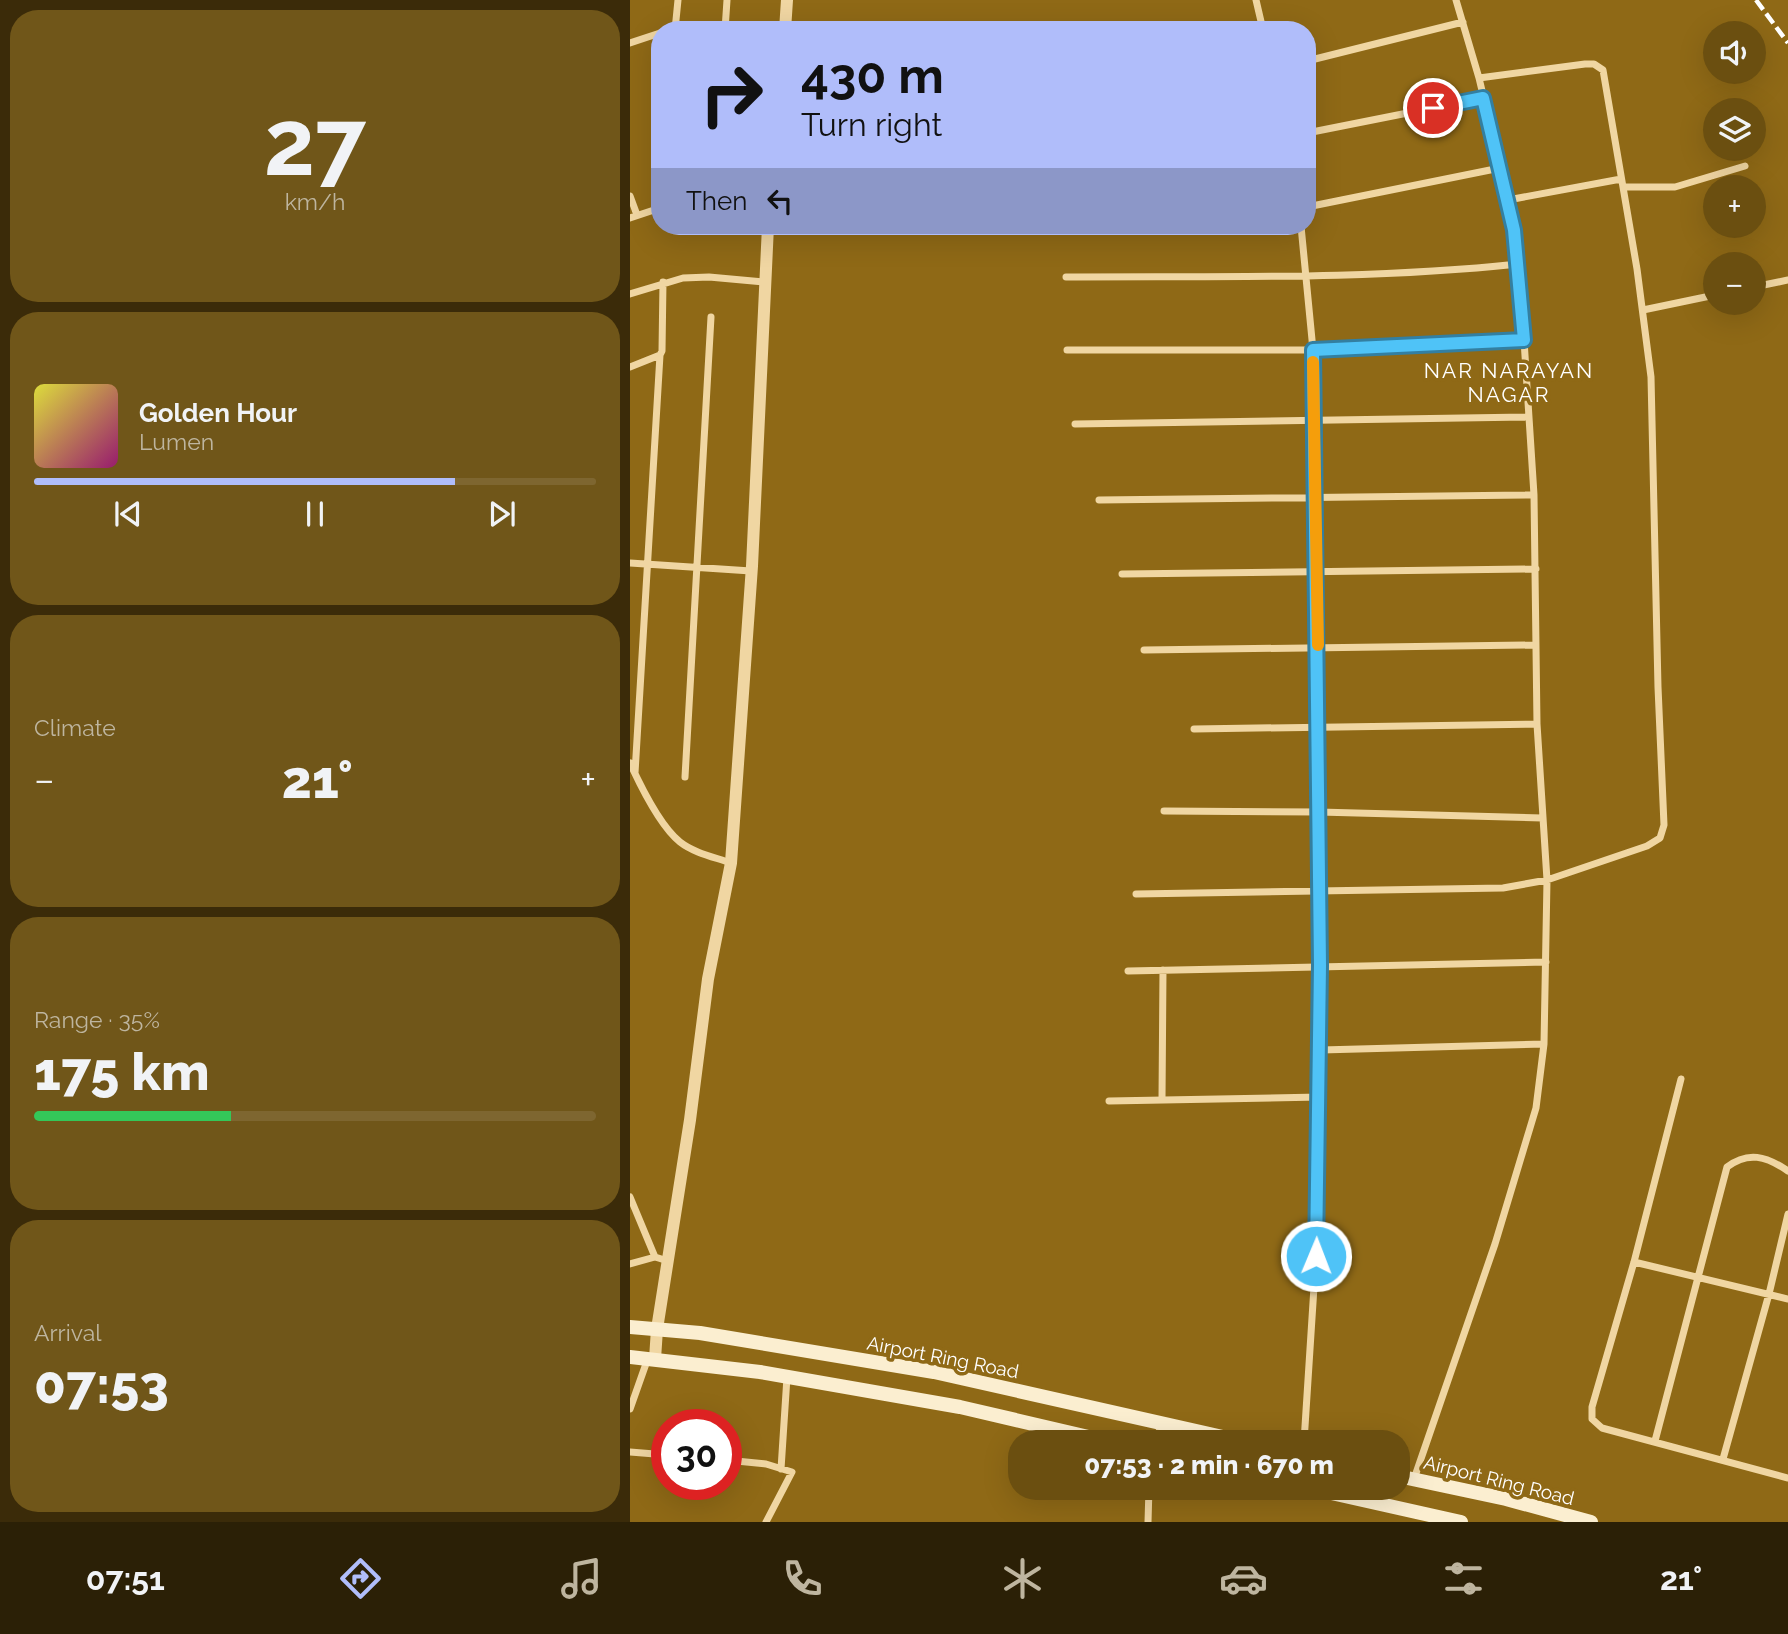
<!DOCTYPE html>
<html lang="en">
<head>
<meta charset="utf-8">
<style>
  :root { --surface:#6b4f10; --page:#705619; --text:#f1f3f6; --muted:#beb59f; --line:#7e6630; --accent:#b0bdfa }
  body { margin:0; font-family:Raleway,sans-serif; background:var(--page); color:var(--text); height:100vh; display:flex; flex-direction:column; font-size:26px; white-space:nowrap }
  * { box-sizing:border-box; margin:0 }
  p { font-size:23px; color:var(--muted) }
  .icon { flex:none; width:38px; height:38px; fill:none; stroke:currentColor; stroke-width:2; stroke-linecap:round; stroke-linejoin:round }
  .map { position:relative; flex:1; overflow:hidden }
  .side { display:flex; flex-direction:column; gap:10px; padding:10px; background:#3b2b09; width:630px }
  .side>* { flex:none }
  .top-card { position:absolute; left:21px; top:21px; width:665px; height:214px; border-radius:28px; box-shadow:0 7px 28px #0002; background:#b0bdfa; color:#111; overflow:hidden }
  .buttons { position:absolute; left:1073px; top:21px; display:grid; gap:14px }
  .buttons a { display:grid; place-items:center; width:63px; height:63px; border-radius:50%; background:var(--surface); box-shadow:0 7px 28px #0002; font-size:35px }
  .speed { position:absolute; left:21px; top:1409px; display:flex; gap:14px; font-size:35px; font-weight:700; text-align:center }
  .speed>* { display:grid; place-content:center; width:91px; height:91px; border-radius:50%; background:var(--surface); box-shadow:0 7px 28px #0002; line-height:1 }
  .speed .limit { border:10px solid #d22; background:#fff; color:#111 }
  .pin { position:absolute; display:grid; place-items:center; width:60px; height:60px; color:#fff; margin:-30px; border:4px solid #fff; border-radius:50%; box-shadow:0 2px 7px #0007 }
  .me { position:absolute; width:77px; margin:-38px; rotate:1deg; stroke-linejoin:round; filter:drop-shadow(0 0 5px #0008) }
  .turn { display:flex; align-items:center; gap:24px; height:147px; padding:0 35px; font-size:32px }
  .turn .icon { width:91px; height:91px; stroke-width:2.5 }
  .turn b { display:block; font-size:49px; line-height:60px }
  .then { display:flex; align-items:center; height:66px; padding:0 35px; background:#0003; gap:14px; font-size:26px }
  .big { font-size:52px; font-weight:800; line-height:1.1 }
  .side .widget { flex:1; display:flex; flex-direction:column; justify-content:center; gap:10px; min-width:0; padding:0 24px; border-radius:28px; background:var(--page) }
  .side .dial { align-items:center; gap:0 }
  .dial b { font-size:91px; line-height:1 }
  .song { display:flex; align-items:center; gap:21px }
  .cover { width:84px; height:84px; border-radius:10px; background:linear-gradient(135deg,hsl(60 70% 55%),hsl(320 70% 35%)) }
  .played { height:7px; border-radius:4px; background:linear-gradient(90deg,var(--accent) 75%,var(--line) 75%) }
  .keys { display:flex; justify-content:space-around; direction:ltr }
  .heat { display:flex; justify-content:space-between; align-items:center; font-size:38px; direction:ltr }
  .charge { height:10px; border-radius:5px; background:linear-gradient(90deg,#34c759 35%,var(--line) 0) }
  .trip { position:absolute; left:378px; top:1430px; width:402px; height:70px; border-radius:28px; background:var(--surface); box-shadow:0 7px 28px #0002; font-weight:800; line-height:70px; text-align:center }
  .tabs { display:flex; height:112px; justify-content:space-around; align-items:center; background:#2b2006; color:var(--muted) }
  .tabs .icon { width:49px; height:49px }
  .tabs .on { color:var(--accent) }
  .tabs b { font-size:32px; color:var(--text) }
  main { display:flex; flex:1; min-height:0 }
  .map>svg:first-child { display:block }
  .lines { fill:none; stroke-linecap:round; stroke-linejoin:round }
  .minor { stroke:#f0d6a2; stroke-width:7 }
  .tertiary { stroke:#f0d6a2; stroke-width:12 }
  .secondary { stroke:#fbeed0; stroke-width:14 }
  .rail { stroke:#fff; stroke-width:4.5; stroke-dasharray:12 5; stroke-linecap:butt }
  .route-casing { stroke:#337fa1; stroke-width:18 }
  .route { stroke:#4fc3f7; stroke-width:12 }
  .slow { stroke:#f59e0b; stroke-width:12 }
  .labels { text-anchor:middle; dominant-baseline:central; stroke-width:7; stroke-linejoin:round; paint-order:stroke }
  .street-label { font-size:19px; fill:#fff; stroke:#8f6916 }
  .neighbourhood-label { font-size:21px; letter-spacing:2px; fill:#fff; stroke:#8f6916 }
</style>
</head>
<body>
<main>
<section class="side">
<div class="widget dial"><b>27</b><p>km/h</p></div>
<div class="widget">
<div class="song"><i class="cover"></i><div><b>Golden Hour</b><p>Lumen</p></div></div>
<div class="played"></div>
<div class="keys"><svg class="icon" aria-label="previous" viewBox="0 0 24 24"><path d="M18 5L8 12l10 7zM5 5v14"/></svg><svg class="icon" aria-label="pause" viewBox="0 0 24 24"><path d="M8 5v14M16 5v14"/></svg><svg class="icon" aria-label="next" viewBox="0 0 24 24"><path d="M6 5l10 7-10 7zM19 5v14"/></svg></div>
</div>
<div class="widget"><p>Climate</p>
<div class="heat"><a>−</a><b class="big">21°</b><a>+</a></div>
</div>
<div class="widget"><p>Range · 35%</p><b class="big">175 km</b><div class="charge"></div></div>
<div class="widget"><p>Arrival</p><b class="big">07:53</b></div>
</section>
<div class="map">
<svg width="1158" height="1522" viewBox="0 0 1158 1522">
  <rect width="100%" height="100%" fill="#8f6916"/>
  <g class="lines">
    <path class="minor" d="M626 0 633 30
      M45 30 48 0
      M95 30 97 0
      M0 43 30 33
      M677 61 833 22
      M677 133 853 98
      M993 187H1045L1115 166
      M0 196 7 215
      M878 200 991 179
      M677 207 870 168
      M0 218 30 208
      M671 226 683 350 690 965 686 1256 674 1442
      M436 277C587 276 738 280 888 264
      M1124 287 1158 280
      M0 294 53 278 79 277 134 282
      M1013 310 1085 295
      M437 350H683L894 340
      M0 367 30 355 32 351 33 282
      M445 424 899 417
      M469 500 904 495
      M0 563 121 571
      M492 574 906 569
      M514 650 905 645
      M564 729 907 724
      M0 763C11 787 30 826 50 842 64 853 84 857 101 863
      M5 773 30 355
      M55 777 81 317
      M534 811 689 812 912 818
      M506 894 873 888 917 880 1017 846 1030 838 1034 825 1028 687 1021 377 1007 269 973 70 964 64H955L849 78
      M498 971 916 962
      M691 1050 914 1044
      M1051 1079 1004 1262 962 1407V1419L972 1428 1158 1478
      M532 1100 533 970
      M479 1101 690 1097
      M0 1197 25 1257 38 1261
      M1004 1262 1158 1299
      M0 1264 25 1257
      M0 1409 18 1358
      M1025 1441 1097 1167C1118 1151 1136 1156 1158 1171
      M523 1442 533 1424
      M0 1452 37 1455
      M1093 1459 1139 1294 1158 1214
      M96 1460 136 1464 162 1472 136 1522
      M151 1469 157 1377
      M784 1479 865 1244 906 1108 914 1044 917 880 907 724 904 495 894 340 888 264 878 200 849 78 826 0
      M518 1522 519 1488"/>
    <path class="tertiary" d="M155 30 157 0
      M25 1359 27 1329 60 1120 78 979 101 863 122 566 138 226"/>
    <path class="secondary" d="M0 1327 70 1333 304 1372 615 1442
      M0 1357 130 1372 330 1407 480 1442
      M768 1476 876 1499 961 1522
      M679 1488 831 1522"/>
    <path class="rail" d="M1126 0 1158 43"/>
  </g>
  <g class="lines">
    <defs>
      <path id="route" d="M686 1256 690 965 683 350 894 340 884 230 853 98 803 108"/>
    </defs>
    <use href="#route" class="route-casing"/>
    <use href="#route" class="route"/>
    <path class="slow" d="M683 362 688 645"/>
  </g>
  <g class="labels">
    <g class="street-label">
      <text transform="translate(313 1357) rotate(11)">Airport Ring Road</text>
      <text transform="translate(869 1480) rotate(14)">Airport Ring Road</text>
    </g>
    <g class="neighbourhood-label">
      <text x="879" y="370">NAR NARAYAN<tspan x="879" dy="24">NAGAR</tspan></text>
    </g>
  </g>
</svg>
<div class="buttons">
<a><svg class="icon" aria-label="sound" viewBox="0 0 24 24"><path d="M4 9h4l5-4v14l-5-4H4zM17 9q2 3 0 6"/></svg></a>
<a><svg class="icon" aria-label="layers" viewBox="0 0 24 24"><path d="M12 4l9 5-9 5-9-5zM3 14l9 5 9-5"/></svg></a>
<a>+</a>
<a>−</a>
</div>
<div class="speed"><div class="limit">30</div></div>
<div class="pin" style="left:803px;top:108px;background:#d93025"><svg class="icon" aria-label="arrive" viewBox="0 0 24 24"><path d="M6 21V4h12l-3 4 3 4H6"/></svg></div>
<svg class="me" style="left:686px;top:1256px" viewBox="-20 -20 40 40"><circle r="17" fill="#4fc3f7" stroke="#fff" stroke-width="3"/><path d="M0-11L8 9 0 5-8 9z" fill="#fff"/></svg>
<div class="trip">07:53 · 2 min · 670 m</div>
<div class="top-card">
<div class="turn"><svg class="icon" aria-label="right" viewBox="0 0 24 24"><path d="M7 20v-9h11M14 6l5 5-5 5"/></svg><div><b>430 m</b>Turn right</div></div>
<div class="then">Then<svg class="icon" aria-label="left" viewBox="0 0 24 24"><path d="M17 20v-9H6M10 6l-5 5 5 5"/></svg></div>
</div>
</div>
</main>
<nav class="tabs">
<b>07:51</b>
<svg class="icon on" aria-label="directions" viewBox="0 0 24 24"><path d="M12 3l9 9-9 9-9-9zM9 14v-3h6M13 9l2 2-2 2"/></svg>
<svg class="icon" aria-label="music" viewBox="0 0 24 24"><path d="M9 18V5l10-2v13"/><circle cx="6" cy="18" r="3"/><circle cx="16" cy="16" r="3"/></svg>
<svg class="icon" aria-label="phone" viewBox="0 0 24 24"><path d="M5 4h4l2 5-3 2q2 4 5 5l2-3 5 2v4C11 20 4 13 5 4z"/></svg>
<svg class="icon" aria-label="climate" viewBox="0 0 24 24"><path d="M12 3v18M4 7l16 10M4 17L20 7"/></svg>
<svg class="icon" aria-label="car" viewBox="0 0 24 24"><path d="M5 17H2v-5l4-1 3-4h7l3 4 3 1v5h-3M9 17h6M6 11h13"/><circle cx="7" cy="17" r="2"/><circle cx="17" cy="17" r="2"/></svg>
<svg class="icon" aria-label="filters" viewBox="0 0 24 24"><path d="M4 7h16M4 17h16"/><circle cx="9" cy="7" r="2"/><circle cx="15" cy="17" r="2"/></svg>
<b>21°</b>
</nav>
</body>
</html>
